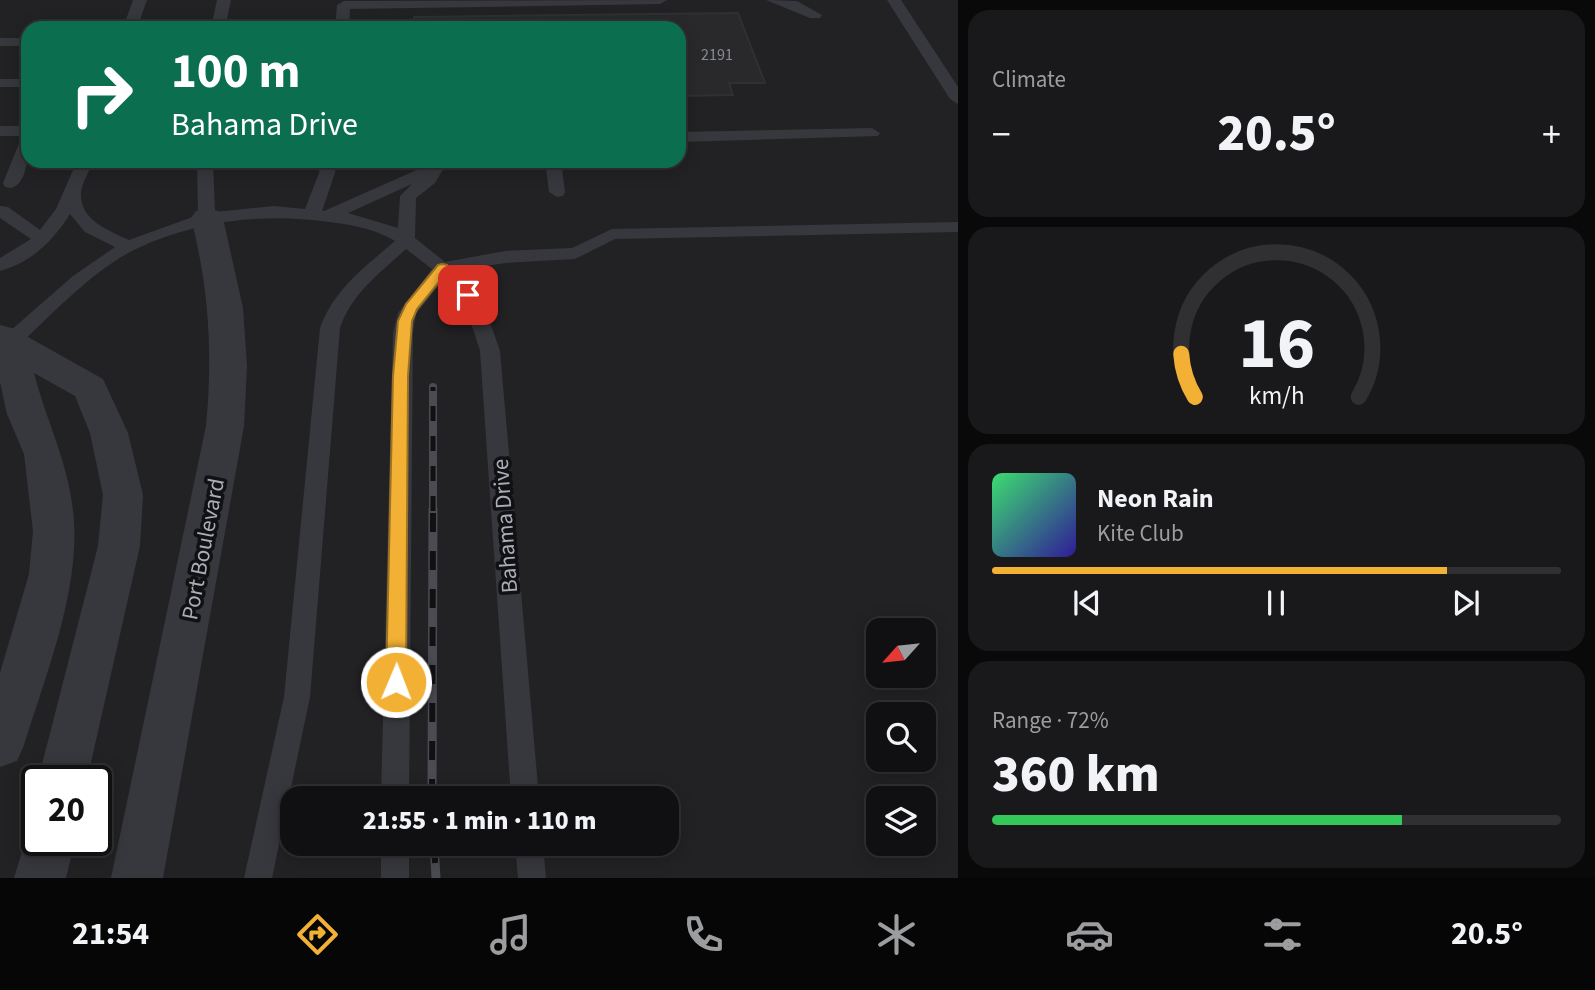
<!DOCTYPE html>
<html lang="en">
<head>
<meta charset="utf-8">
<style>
  :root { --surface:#101012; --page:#19191b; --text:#f1f3f6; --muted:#9c9d9f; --line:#303032; --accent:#f2b134 }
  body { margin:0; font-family:"Source Sans 3",sans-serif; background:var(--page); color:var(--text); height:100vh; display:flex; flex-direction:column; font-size:26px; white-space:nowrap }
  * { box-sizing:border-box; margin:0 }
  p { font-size:23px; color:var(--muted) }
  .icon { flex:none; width:38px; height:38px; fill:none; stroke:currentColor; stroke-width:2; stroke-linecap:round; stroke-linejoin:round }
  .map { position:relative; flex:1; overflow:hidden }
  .sheet { display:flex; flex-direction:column; gap:10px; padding:10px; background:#09090a; width:637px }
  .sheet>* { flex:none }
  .banner { position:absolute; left:21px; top:21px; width:665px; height:147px; border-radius:21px; box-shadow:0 4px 18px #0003,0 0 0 2px var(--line); background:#0b6e4f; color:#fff; overflow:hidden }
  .needle { width:46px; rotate:243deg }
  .controls { position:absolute; left:866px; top:618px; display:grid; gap:14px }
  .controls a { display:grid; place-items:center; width:70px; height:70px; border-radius:14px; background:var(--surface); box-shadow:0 4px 18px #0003,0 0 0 2px var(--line); font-size:35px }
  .speed { position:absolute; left:21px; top:765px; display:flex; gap:14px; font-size:35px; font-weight:700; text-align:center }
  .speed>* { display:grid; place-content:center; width:91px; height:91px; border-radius:50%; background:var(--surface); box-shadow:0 4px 18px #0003,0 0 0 2px var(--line); line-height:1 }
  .speed .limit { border:4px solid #111; border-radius:10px; background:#fff; color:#111 }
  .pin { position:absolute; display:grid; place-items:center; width:60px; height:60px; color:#fff; margin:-30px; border-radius:14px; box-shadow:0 4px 10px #0006 }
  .me { position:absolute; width:77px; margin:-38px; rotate:1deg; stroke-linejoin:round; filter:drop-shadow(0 0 5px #0008) }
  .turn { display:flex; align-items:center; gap:24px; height:147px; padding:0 35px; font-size:32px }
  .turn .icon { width:91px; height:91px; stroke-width:2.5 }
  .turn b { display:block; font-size:49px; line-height:60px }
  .big { font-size:52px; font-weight:800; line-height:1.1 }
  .sheet .widget { flex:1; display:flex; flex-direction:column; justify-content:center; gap:10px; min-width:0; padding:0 24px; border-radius:21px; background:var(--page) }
  .sheet .dial { align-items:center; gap:0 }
  .dial svg { height:182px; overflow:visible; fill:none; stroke:var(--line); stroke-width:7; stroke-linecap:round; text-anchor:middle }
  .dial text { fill:var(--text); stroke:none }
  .song { display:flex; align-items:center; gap:21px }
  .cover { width:84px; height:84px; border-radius:10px; background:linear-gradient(135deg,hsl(140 70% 55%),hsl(250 70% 35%)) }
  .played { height:7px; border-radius:4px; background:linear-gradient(90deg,var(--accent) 80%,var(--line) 80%) }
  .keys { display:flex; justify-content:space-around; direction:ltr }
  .heat { display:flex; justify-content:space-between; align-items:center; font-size:38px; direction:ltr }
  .charge { height:10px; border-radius:5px; background:linear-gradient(90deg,#34c759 72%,var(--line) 0) }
  .trip { position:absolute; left:280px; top:786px; width:399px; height:70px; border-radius:21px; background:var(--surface); box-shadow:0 4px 18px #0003,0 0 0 2px var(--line); font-weight:800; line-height:70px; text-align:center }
  .dock { display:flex; height:112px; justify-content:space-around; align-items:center; background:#060607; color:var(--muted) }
  .dock .icon { width:49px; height:49px }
  .dock .current { color:var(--accent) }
  .dock b { font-size:32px; color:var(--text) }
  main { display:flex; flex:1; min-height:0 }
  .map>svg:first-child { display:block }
  .built { fill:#222225; fill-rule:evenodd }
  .building { fill:#29292c; stroke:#303034; stroke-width:2 }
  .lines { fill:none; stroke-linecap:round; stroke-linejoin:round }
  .service { fill:#37383d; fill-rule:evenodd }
  .tertiary { fill:#37383d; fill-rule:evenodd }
  .rail-far1-casing { stroke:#4a4c52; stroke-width:8 }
  .rail-casing { stroke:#4a4c52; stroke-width:9 }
  .rail-far1 { stroke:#111113; stroke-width:5; stroke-dasharray:15; stroke-linecap:butt }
  .rail { stroke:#111113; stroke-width:6; stroke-dasharray:19; stroke-linecap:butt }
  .route { fill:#f2b134; stroke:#9d7322; stroke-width:2 }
  .labels { text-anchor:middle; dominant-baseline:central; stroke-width:7; stroke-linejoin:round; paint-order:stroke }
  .far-number-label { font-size:16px; fill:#888b94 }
  .street-label { font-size:23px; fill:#a8adb8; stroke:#111113 }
</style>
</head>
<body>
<main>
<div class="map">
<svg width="958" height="878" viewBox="0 0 958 878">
  <rect width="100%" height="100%" fill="#161618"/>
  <path class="built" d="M0 0H958V878H0ZM28 28H679V161H28ZM878 630H924V676H878ZM878 714H924V760H878ZM37 780H96V840H37ZM292 798H667V844H292ZM878 798H924V844H878Z"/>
  <path class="building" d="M738 13 765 83H729L733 95 679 96V28H414V17Z"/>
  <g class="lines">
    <path class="service" d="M133 0H147L137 28H123Z
      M217 0H231L225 28H211Z
      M667 0 660 4 350 9 349 28H335L337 5 344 1Z
      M766 0 797 1 822 15 820 18H810Z
      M887 0H901L958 87V104L950 99Z
      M0 38H28V46H0Z
      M0 79H28V87H0Z
      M0 126H28V136H0Z
      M872 128 880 133 878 136 679 142V132Z
      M28 136C28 151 29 183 11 188L5 187 3 183 20 141Z
      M77 161H93C90 170 82 183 81 192 79 220 108 230 129 240L198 215 197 161H213L215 212 274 206 305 209 319 173 320 161H336L335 173 322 211H324L437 161H458L442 171 435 183 416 198 415 238 445 262 505 251 572 248 612 229 958 222V232L615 239 575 259 505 263 456 271C481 297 489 317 500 351L539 798H511L480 351C471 320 465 304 443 280L416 314 413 333 409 798H381L393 333 398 313 432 269 406 249C380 273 352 293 340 328L310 697 272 878H244L284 697 320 328C334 289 365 267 395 241 370 226 340 223 312 220 251 214 191 223 136 249 94 269 50 316 16 348H2L0 344 2 338 73 276 115 247 85 232 70 214C53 241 32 262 0 271V258L31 239 0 218V206L8 207 40 230 56 209ZM412 184 400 196 398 228 348 213Z
      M545 161H561L565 192 563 196 557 197 549 192Z
      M381 844H409V878H381Z
      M515 844H543L546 878H518Z"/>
    <path class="tertiary" d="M207 208 218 211 223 218 243 308 247 366 244 426 163 878H111L206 426C213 355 209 288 191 218L196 211Z
      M0 325 12 328 103 379 128 433 143 495 140 546 87 780H38L98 546 103 495 90 433 75 396 34 373C46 420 68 462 73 511 82 586 46 674 24 745L17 761 0 767V673L29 574 33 531 24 454 7 414 0 382Z
      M37 820V840H75L66 878H14L31 822Z"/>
    <defs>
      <path id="rail-far1" d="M433 511V387"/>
      <path id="rail" d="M432 798 433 509
        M434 844 436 878"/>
    </defs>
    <use href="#rail-far1" class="rail-far1-casing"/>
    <use href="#rail" class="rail-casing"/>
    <use href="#rail-far1" class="rail-far1"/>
    <use href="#rail" class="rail"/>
  </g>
  <path class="route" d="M442 264 447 265 475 295 468 299 463 298 443 277 417 309 412 321 408 376 406 682 403 688 396 690 389 688 386 682 393 376 398 321 406 304 438 265Z"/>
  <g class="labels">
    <g class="far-number-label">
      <text x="717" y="55">2191</text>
    </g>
    <g class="street-label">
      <text transform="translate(505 526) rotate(-94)">Bahama Drive</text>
      <text transform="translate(203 549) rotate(-79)">Port Boulevard</text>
    </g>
  </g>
</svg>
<div class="controls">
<a><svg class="needle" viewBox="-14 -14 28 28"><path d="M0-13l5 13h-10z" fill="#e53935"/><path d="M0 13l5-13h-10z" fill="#9c9d9f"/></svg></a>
<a><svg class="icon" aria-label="search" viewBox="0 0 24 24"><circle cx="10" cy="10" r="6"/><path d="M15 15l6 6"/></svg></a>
<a><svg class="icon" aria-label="layers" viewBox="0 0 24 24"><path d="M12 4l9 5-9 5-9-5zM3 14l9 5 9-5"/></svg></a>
</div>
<div class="speed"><div class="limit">20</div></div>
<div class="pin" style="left:468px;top:295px;background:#d93025"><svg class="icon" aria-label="arrive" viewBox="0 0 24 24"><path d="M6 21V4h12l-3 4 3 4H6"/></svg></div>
<svg class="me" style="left:396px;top:682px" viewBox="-20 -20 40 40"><circle r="17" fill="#f2b134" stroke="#fff" stroke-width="3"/><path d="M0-11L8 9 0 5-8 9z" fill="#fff"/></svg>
<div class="trip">21:55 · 1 min · 110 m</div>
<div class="banner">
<div class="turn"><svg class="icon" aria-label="right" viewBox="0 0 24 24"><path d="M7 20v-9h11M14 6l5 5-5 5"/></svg><div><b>100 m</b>Bahama Drive</div></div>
</div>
</div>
<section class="sheet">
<div class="widget"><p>Climate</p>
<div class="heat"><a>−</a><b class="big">20.5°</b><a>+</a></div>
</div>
<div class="widget dial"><svg viewBox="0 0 100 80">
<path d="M14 69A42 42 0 1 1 86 69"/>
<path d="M14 69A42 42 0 0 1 8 50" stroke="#f2b134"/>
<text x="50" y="56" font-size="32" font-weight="700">16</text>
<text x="50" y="72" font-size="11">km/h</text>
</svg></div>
<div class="widget">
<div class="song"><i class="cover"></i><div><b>Neon Rain</b><p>Kite Club</p></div></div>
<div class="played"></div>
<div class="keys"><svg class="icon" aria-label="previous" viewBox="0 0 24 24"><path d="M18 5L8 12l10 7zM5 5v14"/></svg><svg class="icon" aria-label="pause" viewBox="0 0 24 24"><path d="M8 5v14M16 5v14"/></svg><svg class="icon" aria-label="next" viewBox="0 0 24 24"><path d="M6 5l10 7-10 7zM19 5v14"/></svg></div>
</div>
<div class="widget"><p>Range · 72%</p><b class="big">360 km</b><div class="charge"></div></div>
</section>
</main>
<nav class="dock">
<b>21:54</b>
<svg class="icon current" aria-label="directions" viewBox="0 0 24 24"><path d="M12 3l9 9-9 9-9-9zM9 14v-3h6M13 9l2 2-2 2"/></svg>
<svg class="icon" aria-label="music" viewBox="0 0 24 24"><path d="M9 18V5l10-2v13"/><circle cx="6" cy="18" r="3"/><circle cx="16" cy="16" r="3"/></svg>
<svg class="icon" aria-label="phone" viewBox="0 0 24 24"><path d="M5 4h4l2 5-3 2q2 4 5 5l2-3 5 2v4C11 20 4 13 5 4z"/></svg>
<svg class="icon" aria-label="climate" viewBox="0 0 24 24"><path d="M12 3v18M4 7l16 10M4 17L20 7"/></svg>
<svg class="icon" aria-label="car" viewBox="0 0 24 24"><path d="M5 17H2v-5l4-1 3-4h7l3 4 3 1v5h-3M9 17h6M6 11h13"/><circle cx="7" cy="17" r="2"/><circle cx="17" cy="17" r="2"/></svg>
<svg class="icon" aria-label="filters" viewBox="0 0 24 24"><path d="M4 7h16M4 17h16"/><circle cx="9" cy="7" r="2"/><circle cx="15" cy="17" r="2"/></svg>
<b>20.5°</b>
</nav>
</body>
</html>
